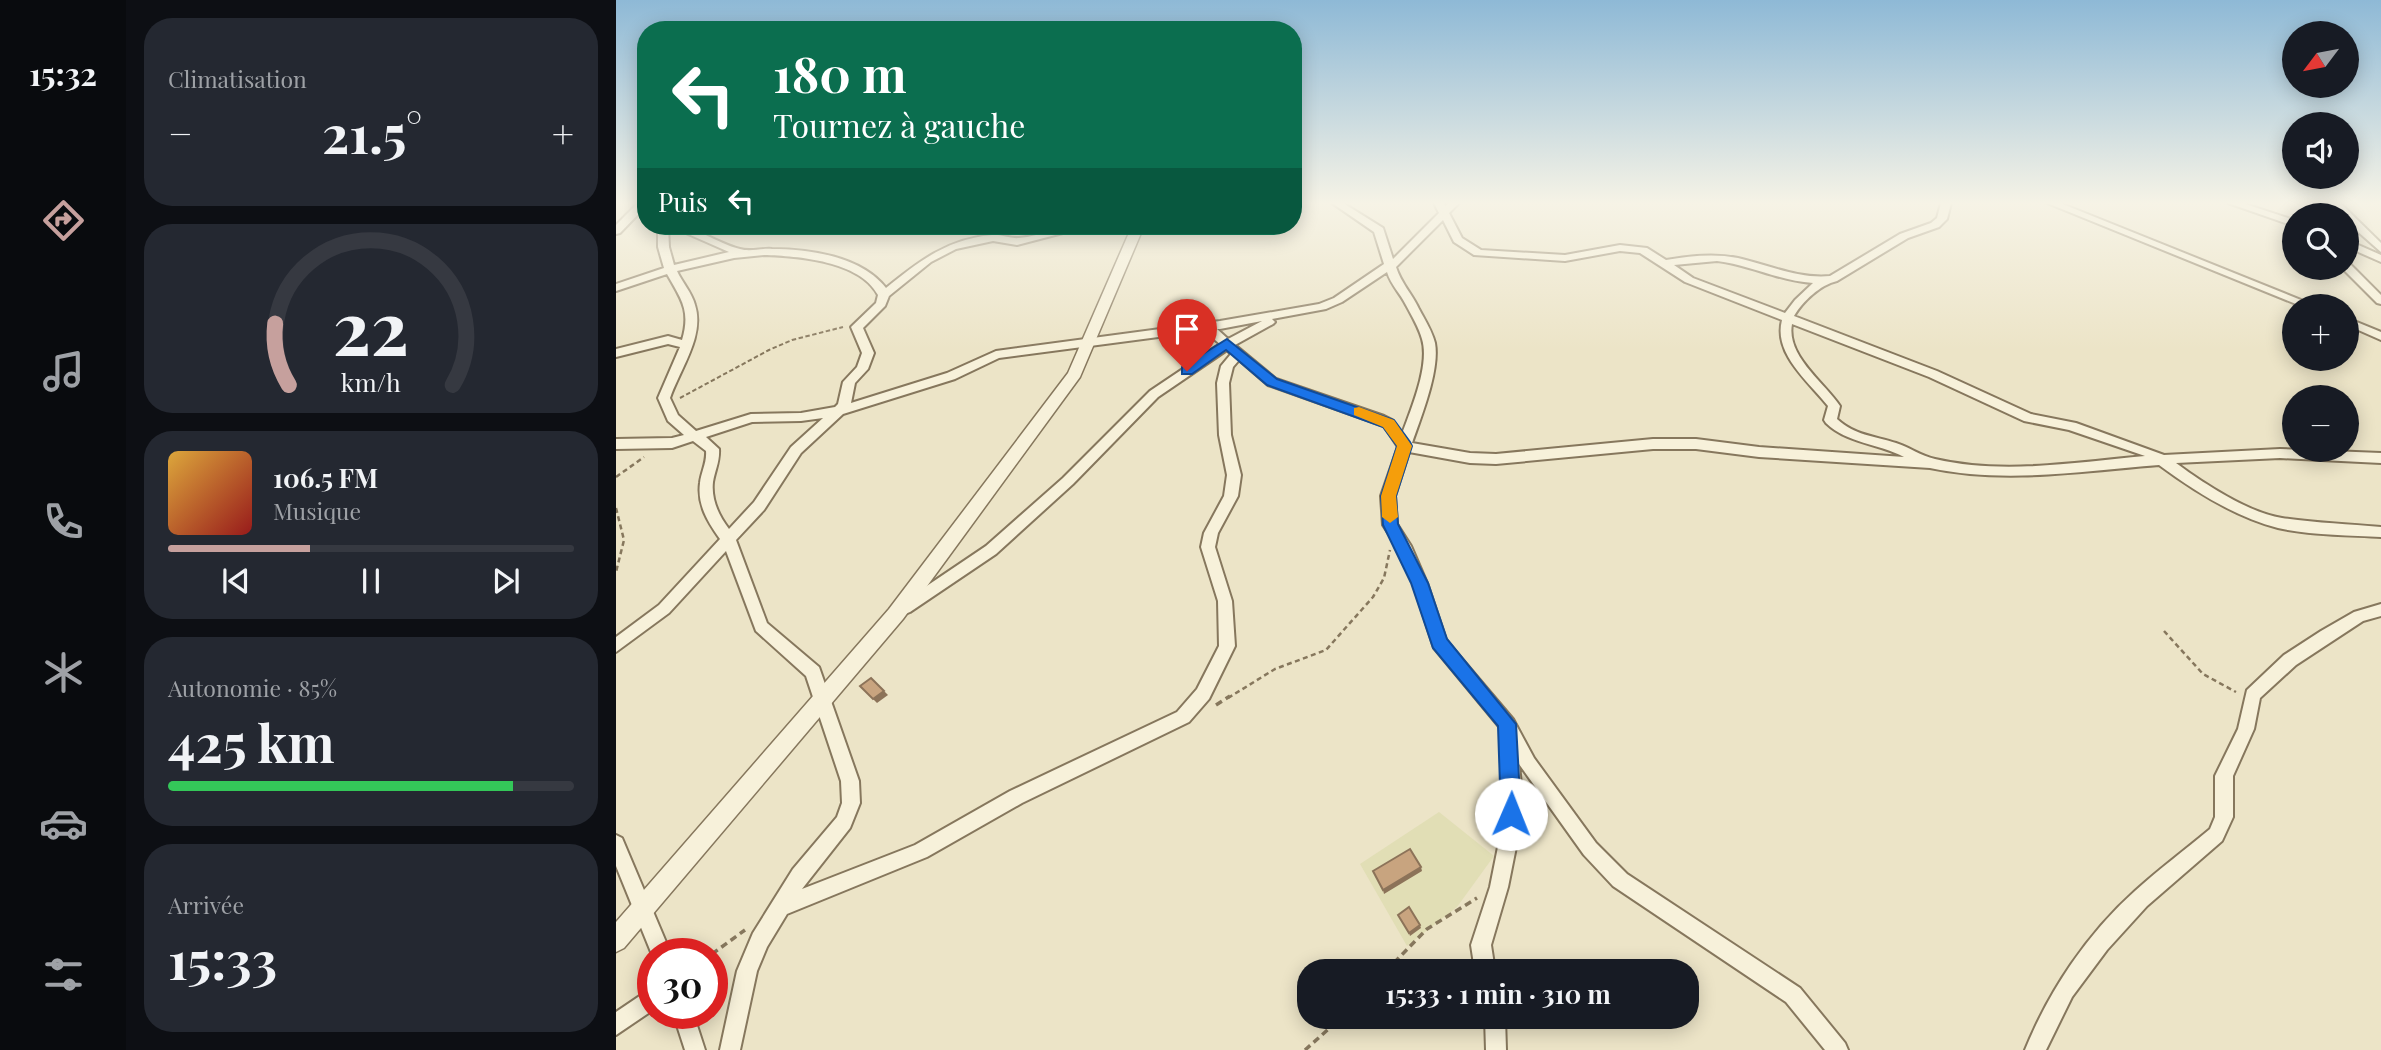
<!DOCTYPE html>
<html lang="fr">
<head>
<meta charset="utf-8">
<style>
  :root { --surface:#171b24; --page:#242831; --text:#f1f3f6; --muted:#9ea1a6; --line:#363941; --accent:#c6a09d }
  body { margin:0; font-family:"Playfair Display",serif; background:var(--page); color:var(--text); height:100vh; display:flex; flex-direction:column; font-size:26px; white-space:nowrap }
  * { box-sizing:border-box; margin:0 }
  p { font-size:23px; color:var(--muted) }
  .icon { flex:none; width:38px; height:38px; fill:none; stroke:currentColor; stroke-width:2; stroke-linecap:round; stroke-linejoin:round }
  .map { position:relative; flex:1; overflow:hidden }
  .details { display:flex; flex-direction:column; gap:18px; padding:18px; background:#0d0f14; width:490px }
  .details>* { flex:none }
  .banner { position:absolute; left:21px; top:21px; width:665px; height:214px; border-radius:28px; box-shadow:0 4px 18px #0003; background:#0b6e4f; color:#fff; overflow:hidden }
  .needle { width:46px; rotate:238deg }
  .buttons { position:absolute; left:1666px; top:21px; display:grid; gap:14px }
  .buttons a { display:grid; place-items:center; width:77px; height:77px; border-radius:50%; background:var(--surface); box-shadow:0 4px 18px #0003; font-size:35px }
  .speed { position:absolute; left:21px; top:938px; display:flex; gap:14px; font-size:35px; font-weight:700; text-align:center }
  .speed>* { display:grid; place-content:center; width:91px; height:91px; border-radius:50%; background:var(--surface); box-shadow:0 4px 18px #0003; line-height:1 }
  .speed .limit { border:10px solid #d22; background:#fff; color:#111 }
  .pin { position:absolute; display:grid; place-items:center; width:60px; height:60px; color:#fff; margin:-72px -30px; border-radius:50% 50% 50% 0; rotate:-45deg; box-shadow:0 0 7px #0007 }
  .pin .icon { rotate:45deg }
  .me { position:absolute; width:77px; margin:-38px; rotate:1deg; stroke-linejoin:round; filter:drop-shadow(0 0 5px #0008) }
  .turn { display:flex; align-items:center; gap:24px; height:147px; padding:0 21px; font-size:32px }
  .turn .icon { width:91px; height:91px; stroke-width:2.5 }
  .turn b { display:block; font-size:49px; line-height:60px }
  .then { display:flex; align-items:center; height:66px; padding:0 21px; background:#0003; gap:14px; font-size:26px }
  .big { font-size:52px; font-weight:700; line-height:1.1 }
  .details .tile { flex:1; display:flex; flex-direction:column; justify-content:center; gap:10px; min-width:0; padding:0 24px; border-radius:28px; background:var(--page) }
  .details .dial { align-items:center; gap:0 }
  .dial svg { height:182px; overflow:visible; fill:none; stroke:var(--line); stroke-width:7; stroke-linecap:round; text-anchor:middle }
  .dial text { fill:var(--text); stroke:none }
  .song { display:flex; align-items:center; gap:21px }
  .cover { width:84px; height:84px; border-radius:10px; background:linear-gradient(135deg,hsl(40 70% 55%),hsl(0 70% 35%)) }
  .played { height:7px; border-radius:4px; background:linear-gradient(90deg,var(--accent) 35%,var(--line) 35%) }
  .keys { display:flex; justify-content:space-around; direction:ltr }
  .heat { display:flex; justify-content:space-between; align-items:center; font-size:38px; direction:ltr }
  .charge { height:10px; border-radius:5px; background:linear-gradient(90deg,#34c759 85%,var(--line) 0) }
  .trip { position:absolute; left:681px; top:959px; width:402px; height:70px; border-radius:28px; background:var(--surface); box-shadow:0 4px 18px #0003; font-weight:700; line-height:70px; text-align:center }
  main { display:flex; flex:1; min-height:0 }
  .menu { display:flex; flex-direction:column; width:126px; justify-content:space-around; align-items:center; background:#090b0e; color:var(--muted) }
  .menu .icon { width:49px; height:49px }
  .menu .on { color:var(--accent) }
  .menu b { font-size:32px; color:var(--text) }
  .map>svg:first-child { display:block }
  .farmland { fill:#e1deb5 }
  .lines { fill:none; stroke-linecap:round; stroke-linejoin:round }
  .minor-casing { stroke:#86775d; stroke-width:4 }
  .tertiary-casing { stroke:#86775d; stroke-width:3 }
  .path-far2 { stroke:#86775d; stroke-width:2; stroke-dasharray:4.5 2.5; stroke-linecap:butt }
  .path-far1 { stroke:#86775d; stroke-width:2.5; stroke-dasharray:5 3.5; stroke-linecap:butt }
  .path { stroke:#86775d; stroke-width:3.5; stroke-dasharray:7 4.5; stroke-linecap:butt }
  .minor { fill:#f7f1da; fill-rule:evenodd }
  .tertiary { fill:#f7f1da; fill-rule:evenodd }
  .shaded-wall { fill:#8c7359 }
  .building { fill:#c8a47f; stroke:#8c7359; stroke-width:2 }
  .route { fill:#1a73e8; stroke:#114b97; stroke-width:2 }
  .slow { fill:#f59e0b }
</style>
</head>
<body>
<main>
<nav class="menu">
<b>15:32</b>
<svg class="icon on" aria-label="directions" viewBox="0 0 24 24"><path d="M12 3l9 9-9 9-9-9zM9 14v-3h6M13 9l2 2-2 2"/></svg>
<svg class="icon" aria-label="music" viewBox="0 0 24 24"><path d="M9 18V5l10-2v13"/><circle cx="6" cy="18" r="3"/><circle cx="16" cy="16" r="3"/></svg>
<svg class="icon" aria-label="phone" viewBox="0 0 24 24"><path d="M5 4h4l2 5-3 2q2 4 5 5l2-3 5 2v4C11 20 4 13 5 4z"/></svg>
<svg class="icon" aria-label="climate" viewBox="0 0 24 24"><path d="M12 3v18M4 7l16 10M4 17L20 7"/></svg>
<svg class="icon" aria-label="car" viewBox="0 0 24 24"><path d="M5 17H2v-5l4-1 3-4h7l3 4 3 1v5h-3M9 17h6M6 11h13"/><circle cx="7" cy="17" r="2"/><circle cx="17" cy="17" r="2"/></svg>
<svg class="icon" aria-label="filters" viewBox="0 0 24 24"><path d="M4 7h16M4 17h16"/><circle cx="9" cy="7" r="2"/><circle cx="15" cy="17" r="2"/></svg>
</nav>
<section class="details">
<div class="tile"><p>Climatisation</p>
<div class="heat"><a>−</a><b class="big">21.5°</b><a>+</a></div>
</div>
<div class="tile dial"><svg viewBox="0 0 100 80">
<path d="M14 69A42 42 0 1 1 86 69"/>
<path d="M14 69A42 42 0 0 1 8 42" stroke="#c6a09d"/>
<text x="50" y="56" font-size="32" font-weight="700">22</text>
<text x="50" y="72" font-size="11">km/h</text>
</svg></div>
<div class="tile">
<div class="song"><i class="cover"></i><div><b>106.5 FM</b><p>Musique</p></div></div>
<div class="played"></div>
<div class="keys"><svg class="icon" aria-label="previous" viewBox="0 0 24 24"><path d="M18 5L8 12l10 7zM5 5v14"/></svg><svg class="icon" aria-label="pause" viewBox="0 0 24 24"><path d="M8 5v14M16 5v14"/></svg><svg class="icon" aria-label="next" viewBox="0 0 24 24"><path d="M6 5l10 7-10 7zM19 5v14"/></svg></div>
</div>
<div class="tile"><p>Autonomie · 85%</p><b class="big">425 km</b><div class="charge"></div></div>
<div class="tile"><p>Arrivée</p><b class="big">15:33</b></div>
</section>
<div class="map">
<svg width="1765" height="1050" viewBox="0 0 1765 1050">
  <rect width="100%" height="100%" fill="#ece4c7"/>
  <path class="farmland" d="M823 812 878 856 841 907 791 946 744 864Z"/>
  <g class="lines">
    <defs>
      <path id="minor" d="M22 203H30V206L4 233 0 234V225Z
        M716 203H727L767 228 777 259 823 213 818 203H828L829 206 833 203H843L833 213 846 238 865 250 949 255 1004 245 1031 248 1050 260C1074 256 1098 253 1122 258 1153 265 1182 279 1214 276L1284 234 1315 223 1321 218 1325 203H1335L1331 219 1323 227 1292 238 1221 281C1204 285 1187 301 1178 316L1321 371 1415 414 1460 423 1548 455 1664 449 1765 453V463L1664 458 1560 463C1587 483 1633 513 1666 518 1699 523 1732 524 1765 527V537C1733 535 1692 535 1662 528 1619 517 1578 491 1543 465 1467 471 1389 484 1314 468L1143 457 1080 449H1037L880 464 854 463 793 452 779 496 781 524 795 546 811 583 830 640 897 719 918 758 980 843 1011 874 1184 988 1229 1043 1232 1050H1209L1170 1002 997 886 968 855 903 764 906 796 903 832 892 887 875 945 879 971H859L855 945 874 887 885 832 888 796 885 729 818 648 797 583 782 548 767 525 765 496 782 447 768 426 652 385 623 360 617 367 613 383 615 435 625 475 622 496 602 533 599 547 616 601 619 646 593 699 573 722 406 803 311 857 171 914 151 947 141 971 124 1050H104L121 971 137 933 177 869 221 817 226 803 225 781 190 676 140 631 110 551 53 613 0 652V637L43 605 104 539C92 522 81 505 84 483 85 472 91 463 90 451L77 441 56 448 0 449V439L56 438 68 435 52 421 42 398 64 347 52 344 0 357V349L52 336 66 340C75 310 65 299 51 274L0 291V284L48 268 42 247V226H52L53 247 58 265 113 252 54 226C79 225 100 243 124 249 134 252 146 248 156 249 193 249 245 256 270 288 302 262 331 239 376 235 385 234 394 239 403 238 425 236 444 226 467 226L466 228 401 245 377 241 340 249 315 262 273 296 269 306 247 328 258 353 252 369 239 383 235 403 331 373 380 351 604 321 703 304 718 298 768 264 758 232ZM827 220 838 242 858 255 949 261 1004 251 1024 253 1069 282 1166 320C1157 354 1193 382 1212 406L1208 420 1210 423C1232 444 1262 443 1288 457L1143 447 1080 439H1037L880 454 854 453 796 443C805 417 824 370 819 343 816 331 809 320 803 309 796 294 785 283 780 267ZM148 255C182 256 244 261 262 295L260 303 235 327 246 353 241 367 227 382 222 404 219 407 185 413 135 414 80 431 62 415 54 398C64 369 89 336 79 305 76 293 66 282 61 271L118 258ZM1101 261C1134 265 1164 281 1197 283L1179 300 1169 313 1077 278 1058 265ZM771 272C775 285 784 293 790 305 796 316 803 328 806 339 814 365 795 409 786 434L776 420 768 416 660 379 619 345 657 324 659 322 656 319 710 309 726 302ZM646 321 612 339 601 329H604ZM1176 324 1313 377 1408 421 1453 430 1529 456C1461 462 1387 475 1319 459 1305 456 1293 447 1280 443 1258 436 1238 435 1221 419L1224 406C1208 382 1170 356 1176 324ZM588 331 604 344 534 391 447 478 370 546 284 604 281 608 284 612 289 614 294 612 380 554 457 484 542 397 611 350 615 354 605 366 601 383 603 435 611 475 608 496 588 533 585 547 602 601 603 646 581 689 561 712 394 791 299 845 186 889 234 828 244 803 243 781 203 667 151 623 120 540 148 510 185 453 227 414 339 379 383 358ZM207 418 175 447 138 502 113 529C103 516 95 500 97 482 99 470 104 461 103 449L90 437 136 422 185 421Z
        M1431 203H1444L1700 306H1685Z
        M1612 203H1626L1678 220V226Z
        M1714 203H1724L1765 243V252L1731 222V215H1724Z
        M1731 240 1765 255V262L1731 247Z
        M1731 264 1735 265 1765 295V304L1761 303 1726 268H1731Z
        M1731 318 1765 332V340L1731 325Z
        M1765 604V616L1747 621 1680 665 1644 698 1638 729 1617 776V817L1606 841 1531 906 1491 950 1456 997 1430 1050H1409C1433 991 1471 934 1519 891 1543 869 1569 850 1594 829L1599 817V776L1622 729 1631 690 1668 655 1705 631 1738 612Z
        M0 835 6 838 55 954H37V957L0 866Z
        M37 987V1010L0 1035V1012Z
        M57 1013H77L89 1050H69Z
        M869 1017H889L890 1050H870Z"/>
      <path id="tertiary" d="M516 226H528L464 377 287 619 8 948 0 952V922L273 609 452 373Z"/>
    </defs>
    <use href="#minor" class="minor-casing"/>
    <use href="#tertiary" class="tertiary-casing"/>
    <path class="path-far2" d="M64 398 153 350 176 340 227 327"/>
    <path class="path-far1" d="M0 477 28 457
      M0 508 8 540 0 572
      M1548 631 1587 674 1620 692
      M612 698 659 669 710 650 757 597 768 578 774 550"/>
    <path class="path" d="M600 705 614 696
      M96 954 129 930
      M770 971 811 929 861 898
      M689 1050 726 1017"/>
    <use href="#minor" class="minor"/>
    <use href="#tertiary" class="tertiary"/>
  </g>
  <path class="shaded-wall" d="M268 691 272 695 261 703 257 699Z
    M805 867 806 871 768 894 767 890Z
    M804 925 805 928 794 936 793 933Z"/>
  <path class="building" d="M255 678 268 691 257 699 244 686Z
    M794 849 805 867 767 890 757 871Z
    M793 907 804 925 793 933 782 915Z"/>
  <linearGradient id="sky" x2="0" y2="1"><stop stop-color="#8eb9d6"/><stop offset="0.58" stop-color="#f6f3e6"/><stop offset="1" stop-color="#f6f3e6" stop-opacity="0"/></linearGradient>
  <rect width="1765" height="350" fill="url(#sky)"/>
  <path class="route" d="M611 339 661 379 778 420 794 442 796 446 780 496 782 524 812 583 831 639 900 724 905 814 902 821 895 823 888 821 885 814 882 726 817 648 795 583 767 525 765 496 781 446 767 427 651 385 610 350 576 374H566V367Z"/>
  <path class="slow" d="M743 407 778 420 796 446 780 496 782 517 774 523 766 517 765 496 781 446 767 427 738 415V408Z"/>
</svg>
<div class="buttons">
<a><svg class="needle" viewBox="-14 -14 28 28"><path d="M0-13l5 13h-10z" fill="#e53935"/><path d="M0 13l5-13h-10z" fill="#9ea1a6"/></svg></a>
<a><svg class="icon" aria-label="sound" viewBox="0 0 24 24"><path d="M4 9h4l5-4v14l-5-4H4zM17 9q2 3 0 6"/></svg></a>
<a><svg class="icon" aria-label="search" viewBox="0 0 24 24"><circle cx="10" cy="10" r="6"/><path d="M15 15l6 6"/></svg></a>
<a>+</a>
<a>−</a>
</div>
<div class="speed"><div class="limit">30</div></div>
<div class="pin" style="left:571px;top:371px;background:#d93025"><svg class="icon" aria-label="arrive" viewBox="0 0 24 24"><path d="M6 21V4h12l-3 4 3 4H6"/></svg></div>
<svg class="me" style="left:895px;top:814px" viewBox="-20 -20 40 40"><circle r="19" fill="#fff"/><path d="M0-13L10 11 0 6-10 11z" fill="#1a73e8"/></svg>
<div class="trip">15:33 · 1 min · 310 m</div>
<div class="banner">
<div class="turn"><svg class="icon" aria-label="left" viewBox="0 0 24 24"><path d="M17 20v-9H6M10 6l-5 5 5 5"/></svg><div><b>180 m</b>Tournez à gauche</div></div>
<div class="then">Puis<svg class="icon" aria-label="left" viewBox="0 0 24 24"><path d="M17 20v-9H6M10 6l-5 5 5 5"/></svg></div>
</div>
</div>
</main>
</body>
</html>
